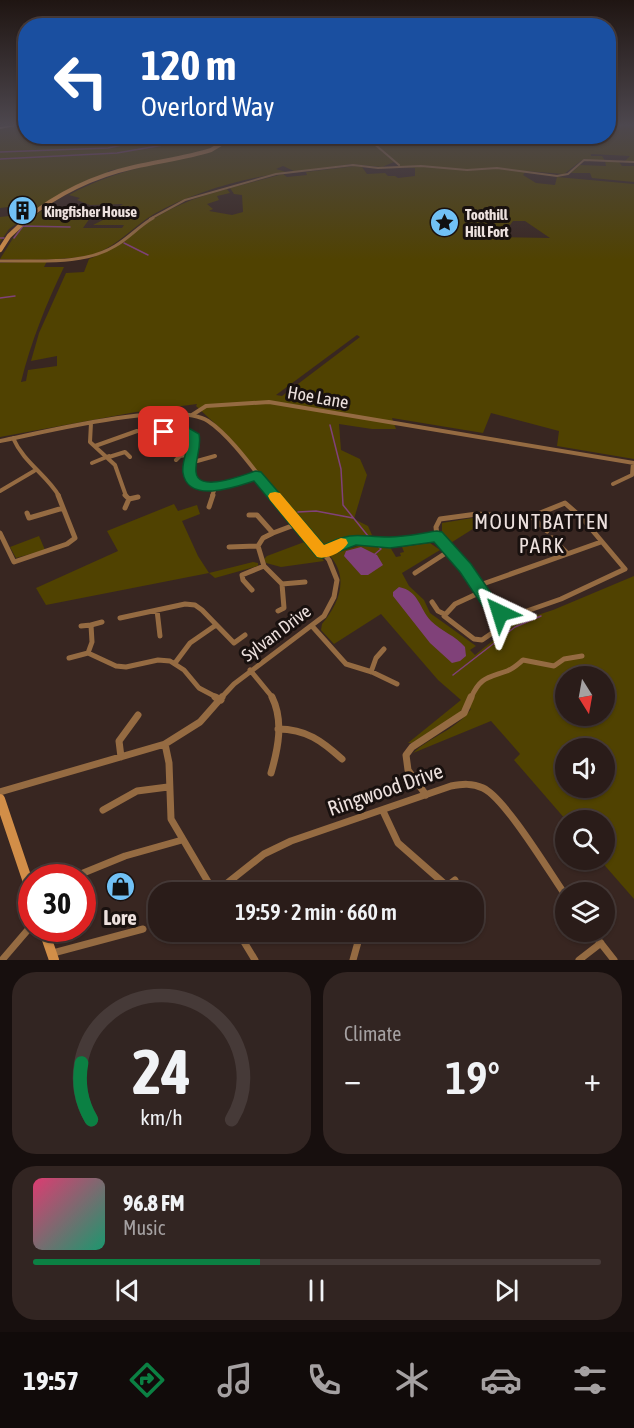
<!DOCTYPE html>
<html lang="en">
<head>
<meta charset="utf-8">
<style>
  :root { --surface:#2a1c19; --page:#322522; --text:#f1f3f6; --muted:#a5a1a2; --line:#463a38; --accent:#0b8043 }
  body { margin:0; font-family:"Asap Condensed",sans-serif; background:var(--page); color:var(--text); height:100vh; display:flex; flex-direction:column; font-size:22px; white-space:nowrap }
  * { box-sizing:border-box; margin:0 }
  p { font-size:20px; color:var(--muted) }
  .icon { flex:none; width:33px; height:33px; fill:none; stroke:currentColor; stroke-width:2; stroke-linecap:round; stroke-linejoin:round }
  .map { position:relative; height:960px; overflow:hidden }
  .sheet { display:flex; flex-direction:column; gap:12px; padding:12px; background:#170f0e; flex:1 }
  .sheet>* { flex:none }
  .banner { position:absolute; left:18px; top:18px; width:598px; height:126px; border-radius:24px; box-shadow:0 2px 4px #0004,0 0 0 2px var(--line); background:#1a4fa0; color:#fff; overflow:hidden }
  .needle { width:39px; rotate:169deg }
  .fabs { position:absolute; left:555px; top:666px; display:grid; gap:12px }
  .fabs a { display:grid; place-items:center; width:60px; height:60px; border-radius:50%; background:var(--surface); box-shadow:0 2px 4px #0004,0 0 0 2px var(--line); font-size:30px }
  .speed { position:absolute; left:18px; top:864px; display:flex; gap:12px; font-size:30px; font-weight:700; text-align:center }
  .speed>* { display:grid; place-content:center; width:78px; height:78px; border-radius:50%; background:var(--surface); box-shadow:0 2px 4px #0004,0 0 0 2px var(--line); line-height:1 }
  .speed .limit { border:9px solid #d22; background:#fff; color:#111 }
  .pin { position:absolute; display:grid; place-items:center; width:51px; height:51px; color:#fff; margin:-26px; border-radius:12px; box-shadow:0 3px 9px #0006 }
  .me { position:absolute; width:66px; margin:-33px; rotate:319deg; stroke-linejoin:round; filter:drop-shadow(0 0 4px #0008) }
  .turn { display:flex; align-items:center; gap:21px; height:126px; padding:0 24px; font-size:27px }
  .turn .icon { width:78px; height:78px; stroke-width:2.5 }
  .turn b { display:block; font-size:42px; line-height:51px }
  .big { font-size:45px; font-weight:600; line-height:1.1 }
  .sheet .widget { flex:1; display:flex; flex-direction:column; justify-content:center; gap:9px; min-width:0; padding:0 21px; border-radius:24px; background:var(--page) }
  .sheet .dial { align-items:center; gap:0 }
  .dial svg { height:156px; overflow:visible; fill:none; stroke:var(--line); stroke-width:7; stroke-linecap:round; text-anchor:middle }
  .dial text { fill:var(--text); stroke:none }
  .song { display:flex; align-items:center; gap:18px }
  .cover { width:72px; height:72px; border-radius:9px; background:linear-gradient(135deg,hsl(340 70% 55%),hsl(160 70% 35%)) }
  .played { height:6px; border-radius:3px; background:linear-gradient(90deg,var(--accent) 40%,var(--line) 40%) }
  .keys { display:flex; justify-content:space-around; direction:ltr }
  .heat { display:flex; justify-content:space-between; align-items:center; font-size:33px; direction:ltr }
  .sheet .tiles { flex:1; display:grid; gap:12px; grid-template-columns:1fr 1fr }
  .widget:last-child { grid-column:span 2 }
  .trip { position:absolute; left:148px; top:882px; width:336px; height:60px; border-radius:24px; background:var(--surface); box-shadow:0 2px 4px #0004,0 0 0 2px var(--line); font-weight:600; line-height:60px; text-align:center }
  .dock { display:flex; height:96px; justify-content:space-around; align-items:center; background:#110b0a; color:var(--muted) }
  .dock .icon { width:42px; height:42px }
  .dock .current { color:var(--accent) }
  .dock b { font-size:27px; color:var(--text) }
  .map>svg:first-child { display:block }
  .green { fill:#504201; fill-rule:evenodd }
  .water { fill:#804179 }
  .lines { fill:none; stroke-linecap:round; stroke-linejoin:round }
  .stream { stroke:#804179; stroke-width:1.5 }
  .street-far4 { stroke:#956b42; stroke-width:2 }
  .street-far3 { stroke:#956b42; stroke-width:3 }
  .street-far2 { stroke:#956b42; stroke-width:4 }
  .street-far1 { stroke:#956b42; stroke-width:5 }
  .street { stroke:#956b42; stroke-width:7 }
  .secondary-far2 { stroke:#d28e48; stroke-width:4 }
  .secondary-far1 { stroke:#d28e48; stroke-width:4.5 }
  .secondary { stroke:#d28e48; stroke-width:10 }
  .highway { fill:#fed4ad; fill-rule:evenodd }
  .route { fill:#0b8043; stroke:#07532c; stroke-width:1.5 }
  .slow { fill:#f59e0b }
  .labels { text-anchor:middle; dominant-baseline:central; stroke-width:6; stroke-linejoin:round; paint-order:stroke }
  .far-poi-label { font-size:15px; font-weight:bold; fill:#ede1de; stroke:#19110f; text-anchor:start }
  .street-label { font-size:18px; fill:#ede1de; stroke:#19110f }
  .quarter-label { font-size:21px; letter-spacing:1.5px; fill:#ede1de; stroke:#19110f }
  .near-street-label { font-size:21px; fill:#ede1de; stroke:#19110f }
  .near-poi-label { font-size:21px; font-weight:bold; fill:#ede1de; stroke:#19110f }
</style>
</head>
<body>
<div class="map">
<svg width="634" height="960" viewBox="0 0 634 960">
  <rect width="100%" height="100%" fill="#382621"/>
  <path class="green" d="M25 126 26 136H218L220 140 212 148 199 153 108 171 109 173 39 208 24 207 25 205 0 208V128Z
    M609 126H634V161H625L630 156 591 154V156H602L605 161 582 160 564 174 526 171 523 175 536 183 555 185 557 177 634 184V459L557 446 559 431 491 413 483 433 392 418 396 429H372L339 424 341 450 360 459 367 475 354 519 368 526 372 535 349 537 323 548 224 432 196 406 197 404 136 412 0 437V263L47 261 44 267H64C46 304 31 342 21 382L26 381 28 370 57 366V356L31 361 39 333 66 273 84 272 89 259C113 250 121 240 141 227 168 208 195 197 227 189L230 193 217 196 219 200 207 204 213 209 209 211 232 215 243 212 242 195 234 194 230 188 283 174 287 177 307 175 306 172 356 166 362 167 367 174 385 173 388 176H395L398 178 415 176V168L401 167 394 162 382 167 351 164 296 172 283 166 276 169 286 172C241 179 193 192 154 214 134 226 118 245 97 253 76 261 23 260 0 259L20 227 45 208 69 212 74 210 89 215 90 218 83 228H122L124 225H93L109 217 107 214 123 204 90 205 77 200 80 198 69 195C115 169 167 163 217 146 228 142 237 144 247 137L609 136ZM513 221H525L550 238 501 237ZM357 335 360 337 282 396 276 395Z
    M605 161 619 162 622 166H634V182L592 178 590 173H571L580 165 606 166Z
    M30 208 38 209 9 229 0 242V217L27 214Z
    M174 504 178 511 197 505 200 514 182 521 198 556 209 573 253 562 258 563V566L215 578 209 573 46 605 36 588 118 551 107 531Z
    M478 517 476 527 449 544 442 536V523Z
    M39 536 45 550 16 558 10 547Z
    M307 541 324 561 281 567 266 563 264 559 267 556Z
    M430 543 440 550 402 573 409 586 424 600 430 613 476 646 470 650 475 655 516 622 553 610 634 576V899L600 860H604V820H566L514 760 520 754 491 721 413 753C431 736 456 730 471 709L466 705 459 713 412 743H408L461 700 438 680 381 614 334 644 321 630 322 624C339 604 350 577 329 555L365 544 390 547 396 557 401 556 400 553 404 552 402 547ZM566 676H604V716H566ZM566 748H604V788H566Z"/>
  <path class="water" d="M361 547 377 555 383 565 368 575H361L344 556 346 551Z
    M399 587C419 591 419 608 431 621 441 631 456 636 465 647L466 656 460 661 452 663 430 643 393 596V592Z"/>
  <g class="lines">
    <path class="stream" d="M0 152 108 148 131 143 200 136
      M0 159 117 153 192 140 212 145
      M0 238H4
      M14 238 23 226 70 227
      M124 243 148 255
      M0 298 15 296
      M330 425 341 469 343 505 368 536
      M298 512 316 511 353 518
      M375 554 381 549 379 547
      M493 644 515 627 541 616
      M453 675 493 644"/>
    <path class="street-far4" d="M365 136 399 165
      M221 143 236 142 245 136
      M150 219 185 200 276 174 353 165 378 168 421 166 467 170 497 168 557 176 568 174 584 160 634 162"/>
    <path class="street-far3" d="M0 261C36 260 83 266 115 246 129 238 139 226 153 218"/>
    <path class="street-far2" d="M192 415 206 406 269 402 634 463
      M91 423 90 442 115 465 126 496
      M161 425 163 429C174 428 184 425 192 433 195 446 187 458 189 471 193 502 240 482 256 475
      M13 438C24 463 46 474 59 496
      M0 441C41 433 174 399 208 421 231 436 257 474 275 496
      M95 446 137 431
      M109 457 125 452 130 457
      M176 460 180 456 192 454
      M92 463 109 456
      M190 463 215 456
      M613 484 632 475 633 463
      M0 491 34 471
      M212 496 215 488"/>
    <path class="street-far1" d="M125 495 129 499 138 497
      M209 507 213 495
      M125 508 129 499
      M27 513 29 518 63 508
      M249 515H257L273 533 297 524
      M532 517 547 531
      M0 533 14 562 67 544 75 538 58 495
      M437 536 436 527 440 519 477 514 528 518 565 503 582 518 625 569 561 599 521 613 482 640 474 639 444 616 455 604 481 592
      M437 536 465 568 490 605 508 620
      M552 538 567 553
      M258 546 264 566 282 584 284 608 278 611
      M229 547 258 546 263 538 273 533
      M322 553 344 542 356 540 390 543 437 536
      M415 573 449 551
      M282 584 305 582
      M477 586 601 542
      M252 590 243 580 242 575 264 566
      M432 602 438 611 444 614
      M157 610 160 636
      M120 618 185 604 195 605 202 610 234 643 245 635
      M102 622 91 625 92 642 88 653 116 666 126 667 158 660 170 661 184 670 199 688 218 698
      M81 626 91 625
      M312 626 346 664 372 672 397 684
      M69 658 88 653
      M175 663 190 643 216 625
      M250 670 273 698
      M371 672 376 658 384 649
      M221 698 234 684 324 616 334 597 337 580 329 560 274 495
      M471 698C480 677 488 678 507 671 513 669 518 664 523 660L554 666 564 659 582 656"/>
    <path class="street" d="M215 697 221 700
      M278 729C306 729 322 741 342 759
      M165 744 169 763 171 819 214 892
      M121 757 119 741 138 715
      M271 773C278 749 284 721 272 697
      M0 792 165 744 200 722 222 697
      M426 795 408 770 406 755 412 747 464 713 471 697
      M103 810 137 791 168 787
      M383 811 398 843 447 886
      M71 878 125 856 182 840
      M216 892 264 854 291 841 451 786C462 784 472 783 483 788 505 798 550 873 566 896
      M444 892 447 886 455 880
      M238 932 255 960
      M592 932 614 960
      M53 953 143 929
      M2 960 32 925
      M353 960 358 942 357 932
      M579 960 601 943"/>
    <path class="secondary-far2" d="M26 219C57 194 94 176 134 167 159 161 186 158 211 150L221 144V136"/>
    <path class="secondary-far1" d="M0 250 9 236 28 218"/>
    <path class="secondary" d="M0 799 32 894
      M43 928 54 960"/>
    <path class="highway" d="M7 126H15L0 129V127Z"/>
  </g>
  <linearGradient id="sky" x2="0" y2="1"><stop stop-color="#1f1512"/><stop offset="0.48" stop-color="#4d474e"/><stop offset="1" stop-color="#4d474e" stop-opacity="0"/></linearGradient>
  <rect width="634" height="260" fill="url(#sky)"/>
  <path class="route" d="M180 423 199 434C202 447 195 458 196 472 198 494 245 474 256 471L261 472 324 545C355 530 359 537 389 537 405 537 422 533 437 531L442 532 471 564 495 599 508 613 506 618 500 620 494 618 484 608 460 572 434 542 390 548 356 545 322 558 317 557 254 481C236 487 188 504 183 473 181 461 190 449 186 436 175 430 174 433 164 436L160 435 157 429 163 425Z"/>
  <path class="slow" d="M275 492 280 493 324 545 341 538 346 539 348 543C343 552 327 560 317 557L270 500 268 496 270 493Z"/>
  <defs>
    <symbol id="building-disc" viewBox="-11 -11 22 22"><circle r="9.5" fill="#71c1f5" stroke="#19110f"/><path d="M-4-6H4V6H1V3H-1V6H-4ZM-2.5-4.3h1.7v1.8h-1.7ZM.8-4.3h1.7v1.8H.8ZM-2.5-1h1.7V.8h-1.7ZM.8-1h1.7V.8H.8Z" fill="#111"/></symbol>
    <symbol id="sight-disc" viewBox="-11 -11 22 22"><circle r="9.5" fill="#71c1f5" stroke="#19110f"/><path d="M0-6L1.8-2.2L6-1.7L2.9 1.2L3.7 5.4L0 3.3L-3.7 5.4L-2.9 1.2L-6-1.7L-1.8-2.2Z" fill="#111"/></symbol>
    <symbol id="shop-disc" viewBox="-11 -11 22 22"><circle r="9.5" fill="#71c1f5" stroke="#19110f"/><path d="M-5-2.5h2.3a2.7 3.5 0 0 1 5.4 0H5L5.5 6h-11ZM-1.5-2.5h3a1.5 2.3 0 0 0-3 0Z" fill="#111"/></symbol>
  </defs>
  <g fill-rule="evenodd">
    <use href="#building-disc" x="6" y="194" width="33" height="33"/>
    <use href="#sight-disc" x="428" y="206" width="33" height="33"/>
    <use href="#shop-disc" x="104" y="870" width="33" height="33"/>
  </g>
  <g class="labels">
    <g class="far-poi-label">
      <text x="44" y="211">Kingfisher House</text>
      <text x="465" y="214">Toothill<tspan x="465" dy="17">Hill Fort</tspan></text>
    </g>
    <g class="street-label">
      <text transform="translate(318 397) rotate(10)">Hoe Lane</text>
      <text transform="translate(276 633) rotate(-37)">Sylvan Drive</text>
    </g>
    <g class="quarter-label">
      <text x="542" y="521">MOUNTBATTEN<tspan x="542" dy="24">PARK</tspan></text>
    </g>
    <g class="near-street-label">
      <text transform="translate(385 789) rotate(-19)">Ringwood Drive</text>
    </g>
    <g class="near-poi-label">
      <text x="120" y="917">Lore</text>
    </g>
  </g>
</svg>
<div class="fabs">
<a><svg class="needle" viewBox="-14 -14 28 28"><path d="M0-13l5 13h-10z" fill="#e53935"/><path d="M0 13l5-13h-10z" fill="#a5a1a2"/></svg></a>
<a><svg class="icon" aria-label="sound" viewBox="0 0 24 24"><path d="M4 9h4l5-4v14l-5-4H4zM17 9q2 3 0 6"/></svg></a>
<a><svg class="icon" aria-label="search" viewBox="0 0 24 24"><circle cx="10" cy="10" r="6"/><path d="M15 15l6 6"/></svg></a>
<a><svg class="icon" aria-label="layers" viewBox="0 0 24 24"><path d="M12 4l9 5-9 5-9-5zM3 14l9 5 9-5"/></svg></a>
</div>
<div class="speed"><div class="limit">30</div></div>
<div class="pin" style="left:164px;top:432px;background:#d93025"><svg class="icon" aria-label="arrive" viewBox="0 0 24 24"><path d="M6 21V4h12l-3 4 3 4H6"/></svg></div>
<svg class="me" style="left:500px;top:613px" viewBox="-20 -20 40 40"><path d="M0-17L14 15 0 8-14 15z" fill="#0b8043" stroke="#fff" stroke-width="4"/></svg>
<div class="trip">19:59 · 2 min · 660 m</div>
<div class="banner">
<div class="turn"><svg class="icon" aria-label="left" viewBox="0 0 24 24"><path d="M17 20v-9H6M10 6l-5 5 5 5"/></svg><div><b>120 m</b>Overlord Way</div></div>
</div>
</div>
<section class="sheet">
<div class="tiles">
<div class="widget dial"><svg viewBox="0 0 100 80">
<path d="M14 69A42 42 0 1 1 86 69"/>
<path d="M14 69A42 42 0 0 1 9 40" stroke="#0b8043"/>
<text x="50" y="56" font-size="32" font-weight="700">24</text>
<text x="50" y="72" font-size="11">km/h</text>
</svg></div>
<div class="widget"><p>Climate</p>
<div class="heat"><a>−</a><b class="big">19°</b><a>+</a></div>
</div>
<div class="widget">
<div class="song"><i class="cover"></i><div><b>96.8 FM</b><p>Music</p></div></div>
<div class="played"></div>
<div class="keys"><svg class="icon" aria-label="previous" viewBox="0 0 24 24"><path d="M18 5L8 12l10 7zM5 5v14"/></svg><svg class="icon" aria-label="pause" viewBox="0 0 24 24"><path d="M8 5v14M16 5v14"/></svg><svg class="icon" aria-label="next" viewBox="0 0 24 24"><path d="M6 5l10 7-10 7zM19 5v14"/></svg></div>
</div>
</div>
</section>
<nav class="dock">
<b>19:57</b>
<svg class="icon current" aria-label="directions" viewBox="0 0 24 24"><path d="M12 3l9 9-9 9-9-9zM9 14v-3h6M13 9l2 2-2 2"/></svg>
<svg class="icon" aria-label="music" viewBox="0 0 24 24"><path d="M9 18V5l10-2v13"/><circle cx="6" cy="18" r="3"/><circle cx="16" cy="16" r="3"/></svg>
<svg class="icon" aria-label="phone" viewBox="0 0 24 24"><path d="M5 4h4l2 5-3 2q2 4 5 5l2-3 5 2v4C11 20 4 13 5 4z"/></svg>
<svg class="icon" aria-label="climate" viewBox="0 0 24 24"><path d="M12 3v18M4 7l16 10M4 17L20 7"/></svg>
<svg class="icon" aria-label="car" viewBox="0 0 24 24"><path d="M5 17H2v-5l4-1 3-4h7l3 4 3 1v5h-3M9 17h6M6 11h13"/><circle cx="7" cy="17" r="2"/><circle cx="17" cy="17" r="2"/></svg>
<svg class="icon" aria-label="filters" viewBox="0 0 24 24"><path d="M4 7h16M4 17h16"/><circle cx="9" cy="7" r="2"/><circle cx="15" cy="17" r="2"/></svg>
</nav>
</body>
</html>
